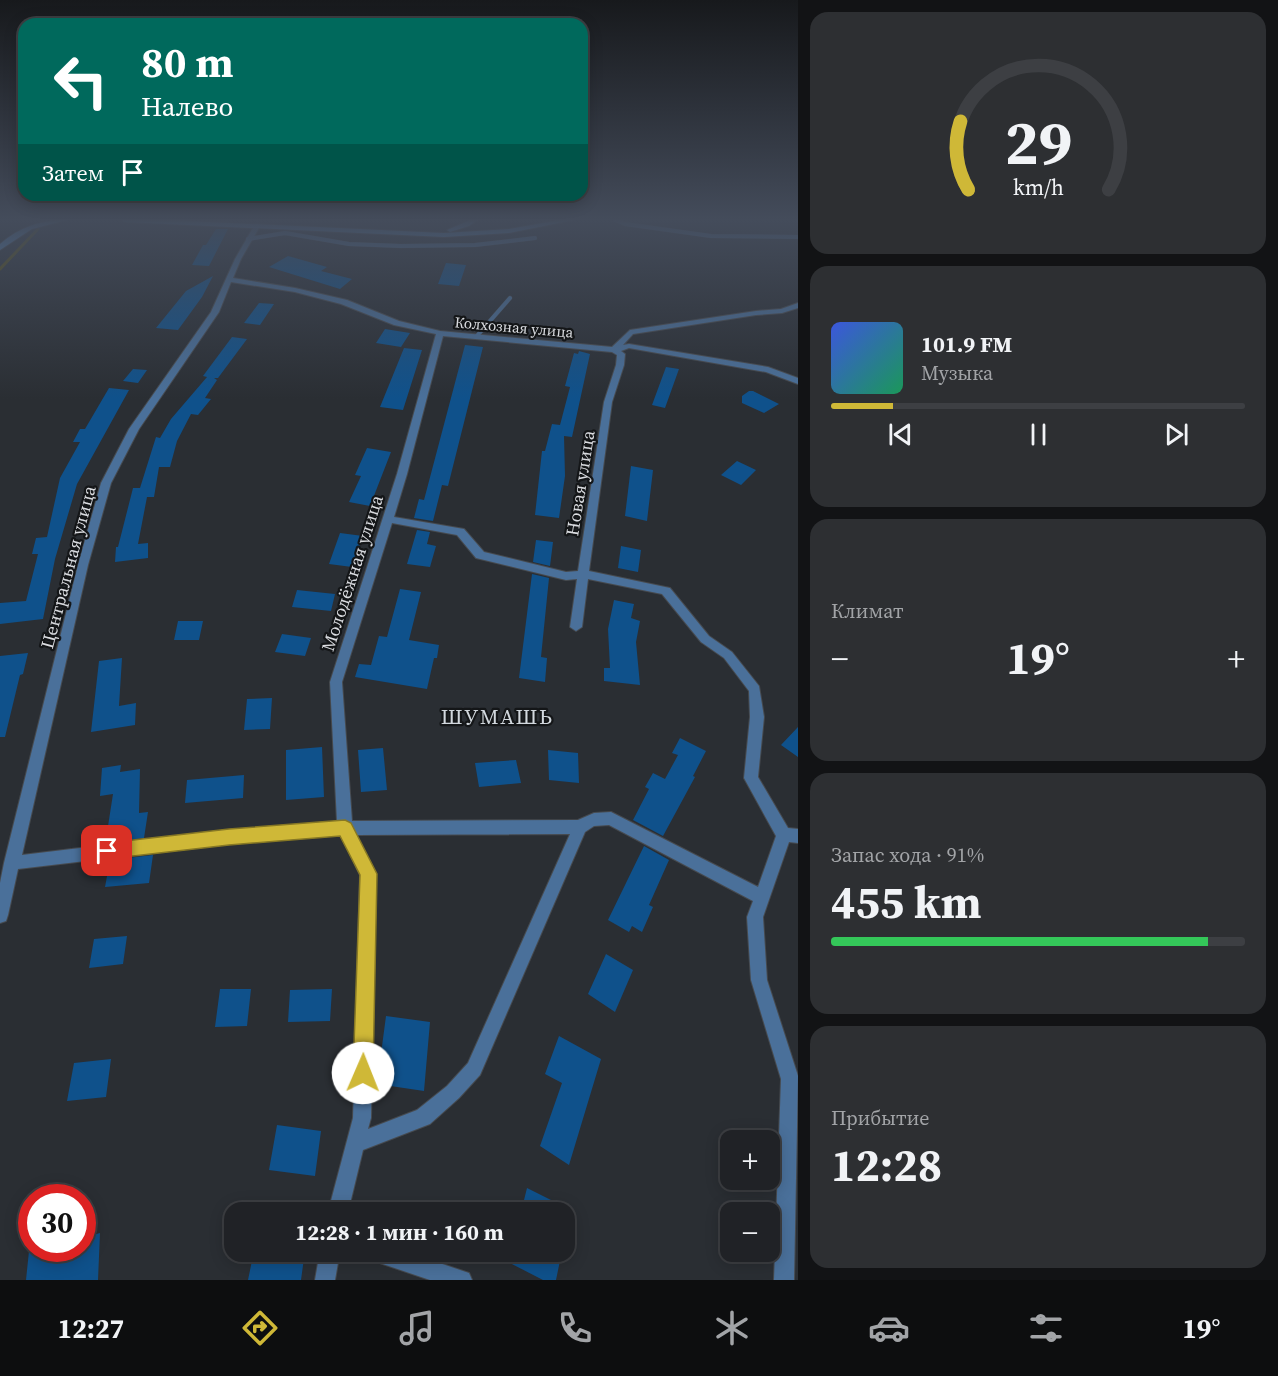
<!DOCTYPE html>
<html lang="ru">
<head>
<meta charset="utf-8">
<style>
  :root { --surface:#202226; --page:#2d2f32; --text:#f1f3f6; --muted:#a2a4a7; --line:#3d3f43; --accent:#cfb837 }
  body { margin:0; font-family:"Source Serif 4",serif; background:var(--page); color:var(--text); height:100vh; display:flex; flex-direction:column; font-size:22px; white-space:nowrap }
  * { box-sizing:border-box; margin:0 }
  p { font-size:20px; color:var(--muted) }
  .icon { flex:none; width:33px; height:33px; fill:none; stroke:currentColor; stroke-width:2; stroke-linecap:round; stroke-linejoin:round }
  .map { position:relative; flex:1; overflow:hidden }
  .side { display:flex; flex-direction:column; gap:12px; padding:12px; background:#121315; width:480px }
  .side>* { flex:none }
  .hud { position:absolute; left:18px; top:18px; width:570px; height:183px; border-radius:18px; box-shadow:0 3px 15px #0003,0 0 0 2px var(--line); background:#00695c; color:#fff; overflow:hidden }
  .fabs { position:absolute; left:720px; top:1130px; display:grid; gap:12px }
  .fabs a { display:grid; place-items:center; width:60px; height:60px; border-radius:12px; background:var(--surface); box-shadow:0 3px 15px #0003,0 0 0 2px var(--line); font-size:30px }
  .speed { position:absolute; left:18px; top:1184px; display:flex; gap:12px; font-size:30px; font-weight:700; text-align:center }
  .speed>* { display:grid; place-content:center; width:78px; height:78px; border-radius:50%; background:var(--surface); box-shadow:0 3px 15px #0003,0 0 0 2px var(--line); line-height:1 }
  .speed .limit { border:9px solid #d22; background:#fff; color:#111 }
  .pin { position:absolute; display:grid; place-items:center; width:51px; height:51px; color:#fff; margin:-26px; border-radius:12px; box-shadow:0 3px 9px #0006 }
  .me { position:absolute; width:66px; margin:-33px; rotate:1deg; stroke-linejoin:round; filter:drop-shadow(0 0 4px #0008) }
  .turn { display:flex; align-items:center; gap:21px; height:126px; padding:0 24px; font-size:27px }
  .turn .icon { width:78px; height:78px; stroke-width:2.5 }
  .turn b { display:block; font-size:42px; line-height:51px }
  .then { display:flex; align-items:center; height:57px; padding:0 24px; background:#0003; gap:12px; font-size:22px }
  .big { font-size:45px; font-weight:700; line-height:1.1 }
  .side .card { flex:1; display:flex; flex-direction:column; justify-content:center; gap:9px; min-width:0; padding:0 21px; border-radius:18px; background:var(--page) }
  .side .dial { align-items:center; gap:0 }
  .dial svg { height:156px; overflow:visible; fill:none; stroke:var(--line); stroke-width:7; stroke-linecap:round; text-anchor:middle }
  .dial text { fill:var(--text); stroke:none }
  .song { display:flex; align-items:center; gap:18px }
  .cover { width:72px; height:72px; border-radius:9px; background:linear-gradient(135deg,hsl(230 70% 55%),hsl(150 70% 35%)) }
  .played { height:6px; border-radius:3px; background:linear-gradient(90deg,var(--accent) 15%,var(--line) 15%) }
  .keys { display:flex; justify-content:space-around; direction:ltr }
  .heat { display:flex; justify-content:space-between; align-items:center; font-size:33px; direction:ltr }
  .charge { height:9px; border-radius:4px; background:linear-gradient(90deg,#34c759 91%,var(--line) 0) }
  .trip { position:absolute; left:224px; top:1202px; width:351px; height:60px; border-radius:18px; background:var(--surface); box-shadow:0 3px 15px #0003,0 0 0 2px var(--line); font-weight:700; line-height:60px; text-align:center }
  .menu { display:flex; height:96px; justify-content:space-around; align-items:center; background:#0d0e0f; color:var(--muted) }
  .menu .icon { width:42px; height:42px }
  .menu .on { color:var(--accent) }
  .menu b { font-size:27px; color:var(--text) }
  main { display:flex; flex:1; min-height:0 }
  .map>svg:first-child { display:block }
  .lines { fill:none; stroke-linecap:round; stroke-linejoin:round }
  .stream { stroke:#635502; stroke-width:3 }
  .building { fill:#0f518b }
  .lane-casing { stroke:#464a4f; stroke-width:4.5 }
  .street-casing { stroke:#464a4f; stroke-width:2 }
  .secondary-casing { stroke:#464a4f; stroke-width:2 }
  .lane { stroke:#4a709a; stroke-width:4 }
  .street { fill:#4a709a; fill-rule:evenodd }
  .secondary { fill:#5595d7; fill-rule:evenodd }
  .route { fill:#cfb837; stroke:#877824; stroke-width:1.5 }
  .labels { text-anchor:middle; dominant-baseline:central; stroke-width:4.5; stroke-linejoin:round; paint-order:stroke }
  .far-street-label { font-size:15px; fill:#dadce0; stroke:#141618 }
  .street-label { font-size:18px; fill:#dadce0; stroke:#141618 }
  .quarter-label { font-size:21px; letter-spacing:1.5px; fill:#d2d8de; stroke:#141618 }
</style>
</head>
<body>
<main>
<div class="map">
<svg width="798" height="1280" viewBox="0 0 798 1280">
  <rect width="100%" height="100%" fill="#2a2e33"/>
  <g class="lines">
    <path class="stream" d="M0 269 38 229"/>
  </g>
  <path class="building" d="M216 229H228L209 266 192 265 203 245H206Z
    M288 256 327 267 321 271 352 279 340 289 269 267Z
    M446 263 466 265 459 286 438 284Z
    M213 276 202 297 178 330 156 328 186 291Z
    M259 303 274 304 260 325 244 323Z
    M385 329 410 333 401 347 376 343Z
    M232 337 247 339 218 378H214L217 380 205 398 211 399 198 415 191 414 177 441 170 467H159L154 497H147L138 544 148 543V558L115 562 116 547H118L133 488H140L156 437 160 438 171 419 207 377 203 376Z
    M465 345 483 347 448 486 442 485 433 521 414 518 419 499 424 500Z
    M404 348 422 350 403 410 380 407Z
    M579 351 590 354 572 437 564 436 565 476 559 518 535 515 542 451H545L552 424 560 425 570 387 565 386 574 353 578 354Z
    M666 367 679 369 665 408 652 405Z
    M133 369 147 370 138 383 123 381Z
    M109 388 129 390 77 484 55 559 43 619 0 624V603L26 601 38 554H32L36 538 47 537 60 478 80 442H73L80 429H85Z
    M749 391H753L779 404 764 413 742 403V396Z
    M367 448 391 452 370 506 349 502 361 476 355 475Z
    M737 461 756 470 741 485 721 475Z
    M631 466 653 470 647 521 625 516Z
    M417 530 430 532 427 544 436 546 430 567 407 564Z
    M340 533 363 536 352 567 329 564Z
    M536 540 553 542 550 566 533 562Z
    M621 546 641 550 638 572 618 568Z
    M532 574 549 578 541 657 547 658 545 682 519 678Z
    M400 589 421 592 409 640 439 645 437 658H434L427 689 355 677 359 664 371 665 379 636 387 637Z
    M297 590 335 594 331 611 292 607Z
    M614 600 634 604 631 618 640 621 636 642 640 685 604 681V668H610L608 629Z
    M178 621H203L199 640H174Z
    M282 634 311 638 305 656 275 652Z
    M28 653 23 674 20 675 5 737H0V656Z
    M122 658 119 706 136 703 135 725 91 732 99 661Z
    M272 698 270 729 244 730 247 699Z
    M798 727V757L781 745Z
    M680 738 706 751 693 776 695 777 663 836 633 820 649 789 645 787 653 773 665 779 678 755 672 753Z
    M322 747 324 797 286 800V750Z
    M383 748 387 790 361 792 358 750Z
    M548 750 578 753 579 783 549 780Z
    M516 760 521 783 479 787 475 763Z
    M121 765 120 772 140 769 139 813 148 812 144 838 113 842 114 838 106 839 113 794 100 796 102 768Z
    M244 775 243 798 185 803 187 780Z
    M644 846 669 860 649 905 653 907 642 932 632 926 629 932 608 920Z
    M153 855 149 883 105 887 110 860Z
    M127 936 123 964 89 968 94 939Z
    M606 954 633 970 615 1012 588 994Z
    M220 989H251L247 1026 215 1027Z
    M332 989 330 1021 288 1022 290 990Z
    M386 1016 430 1022 424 1091 377 1084Z
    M559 1036 601 1059 569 1165 540 1146 562 1083 545 1074Z
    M111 1059 106 1097 67 1101 74 1063Z
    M277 1125 321 1131 315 1176 269 1170Z
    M527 1188 575 1212H521Z
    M100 1233 98 1280H26L29 1251 40 1248H82V1238Z
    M254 1251H305L301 1280H248Z
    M511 1251H562L556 1280H543L508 1262Z"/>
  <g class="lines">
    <defs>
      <path id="lane" d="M615 220 625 224 711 236 798 237
        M248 239 285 233 349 244 401 246 475 245 535 238
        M476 337 510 298"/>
      <path id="street" d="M257 224 260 226 241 259 233 278 295 288 347 300 399 321 440 331 612 347 630 330 756 311 781 309 798 303V308L782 313 756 315 633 334 623 345 629 344 768 367 798 378V384L766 372 629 348 621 351 625 354 624 365 612 402 589 571 670 588 709 636 732 652 759 686 764 717 758 777 788 828 798 829V843L789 842 763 917 767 980 798 1076 794 1280H774L781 1079 751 980 747 917 753 901 609 825 594 826 585 832 480 1075 459 1098 430 1124 363 1150 348 1212H328L353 1118 360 875 341 835 229 844 18 869 8 915 6 921 0 923V883L4 863 78 565 101 483 129 429 211 312 235 259 254 226ZM231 282 295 292 341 304 394 325 436 334 397 474 330 682 337 822 229 830 22 855 88 565 111 483 139 429 219 312ZM443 336 612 352 617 355 616 365 604 402 578 571 566 572 484 552 464 529 394 517 407 474ZM392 523 457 535 476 558 566 580 577 579 570 627 576 631 582 627 588 579 662 594 701 642 724 658 749 691 750 717 744 778 776 836 758 887 611 812 594 813 578 820 352 821 342 682ZM570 834 468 1063 447 1086 417 1110 368 1129 371 1118 376 874 356 835Z
        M320 1251H340L335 1280H315Z
        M362 1251H404L469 1273 472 1280H430L365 1258Z"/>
      <path id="secondary" d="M67 220 32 229 0 250V244C20 227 40 220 67 220Z
        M121 220H168L444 233 509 229 559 220H574L509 233 444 237 124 222Z
        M470 220H478L469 226 450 232 447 230Z"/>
    </defs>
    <use href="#lane" class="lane-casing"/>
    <use href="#street" class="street-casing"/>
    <use href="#secondary" class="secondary-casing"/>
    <use href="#lane" class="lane"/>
    <use href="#street" class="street"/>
    <use href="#secondary" class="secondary"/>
  </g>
  <linearGradient id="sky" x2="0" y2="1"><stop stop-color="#17191c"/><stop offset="0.55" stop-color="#444c5b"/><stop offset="1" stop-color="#444c5b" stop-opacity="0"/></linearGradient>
  <rect width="798" height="399" fill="url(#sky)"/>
  <path class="route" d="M345 820 351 823 377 874 373 1073 370 1081 363 1084 356 1081 353 1073 360 875 340 836 229 845 107 859 101 857 99 851 101 846 107 843 229 829Z"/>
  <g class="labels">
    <g class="far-street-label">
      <text transform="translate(514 327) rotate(5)">Колхозная улица</text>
    </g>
    <g class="street-label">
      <text transform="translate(580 483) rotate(-81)">Новая улица</text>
      <text transform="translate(68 567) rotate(-75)">Центральная улица</text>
      <text transform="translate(352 573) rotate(-72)">Молодёжная улица</text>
    </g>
    <g class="quarter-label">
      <text x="497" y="716">ШУМАШЬ</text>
    </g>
  </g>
</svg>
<div class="fabs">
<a>+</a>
<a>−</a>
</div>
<div class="speed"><div class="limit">30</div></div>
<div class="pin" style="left:107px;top:851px;background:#d93025"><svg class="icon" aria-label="arrive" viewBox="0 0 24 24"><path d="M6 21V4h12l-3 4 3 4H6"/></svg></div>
<svg class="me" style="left:363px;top:1073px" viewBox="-20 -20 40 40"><circle r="19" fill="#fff"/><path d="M0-13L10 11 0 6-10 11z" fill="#cfb837"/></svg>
<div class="trip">12:28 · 1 мин · 160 m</div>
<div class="hud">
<div class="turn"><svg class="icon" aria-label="left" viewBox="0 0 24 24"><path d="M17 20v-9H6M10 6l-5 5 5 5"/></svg><div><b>80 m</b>Налево</div></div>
<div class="then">Затем<svg class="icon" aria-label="arrive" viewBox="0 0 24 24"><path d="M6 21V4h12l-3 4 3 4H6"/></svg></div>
</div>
</div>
<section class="side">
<div class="card dial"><svg viewBox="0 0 100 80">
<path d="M14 69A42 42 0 1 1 86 69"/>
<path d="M14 69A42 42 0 0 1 10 34" stroke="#cfb837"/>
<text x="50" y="56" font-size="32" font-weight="700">29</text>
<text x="50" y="72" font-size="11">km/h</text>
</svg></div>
<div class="card">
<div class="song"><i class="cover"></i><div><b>101.9 FM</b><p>Музыка</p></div></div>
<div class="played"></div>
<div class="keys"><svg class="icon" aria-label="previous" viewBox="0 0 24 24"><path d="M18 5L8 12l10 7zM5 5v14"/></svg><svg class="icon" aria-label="pause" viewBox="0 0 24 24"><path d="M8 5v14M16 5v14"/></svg><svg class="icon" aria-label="next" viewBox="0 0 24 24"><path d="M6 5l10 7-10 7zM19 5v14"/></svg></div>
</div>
<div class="card"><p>Климат</p>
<div class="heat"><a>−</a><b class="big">19°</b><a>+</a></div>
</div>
<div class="card"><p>Запас хода · 91%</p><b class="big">455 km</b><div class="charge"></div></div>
<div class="card"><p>Прибытие</p><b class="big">12:28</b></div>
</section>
</main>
<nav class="menu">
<b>12:27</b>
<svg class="icon on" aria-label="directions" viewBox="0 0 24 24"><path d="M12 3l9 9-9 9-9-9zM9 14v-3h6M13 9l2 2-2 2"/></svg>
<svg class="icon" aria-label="music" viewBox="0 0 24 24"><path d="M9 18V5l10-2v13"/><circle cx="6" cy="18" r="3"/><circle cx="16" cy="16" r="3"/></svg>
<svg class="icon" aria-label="phone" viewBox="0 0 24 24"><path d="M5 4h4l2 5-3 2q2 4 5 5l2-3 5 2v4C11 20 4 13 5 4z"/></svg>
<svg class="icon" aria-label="climate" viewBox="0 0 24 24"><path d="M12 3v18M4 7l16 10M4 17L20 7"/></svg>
<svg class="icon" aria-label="car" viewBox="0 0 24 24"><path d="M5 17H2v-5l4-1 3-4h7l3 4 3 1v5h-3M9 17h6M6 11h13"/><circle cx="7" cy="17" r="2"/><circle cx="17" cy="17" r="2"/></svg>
<svg class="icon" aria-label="filters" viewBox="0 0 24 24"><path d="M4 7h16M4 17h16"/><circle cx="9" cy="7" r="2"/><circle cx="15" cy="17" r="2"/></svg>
<b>19°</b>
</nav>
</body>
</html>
